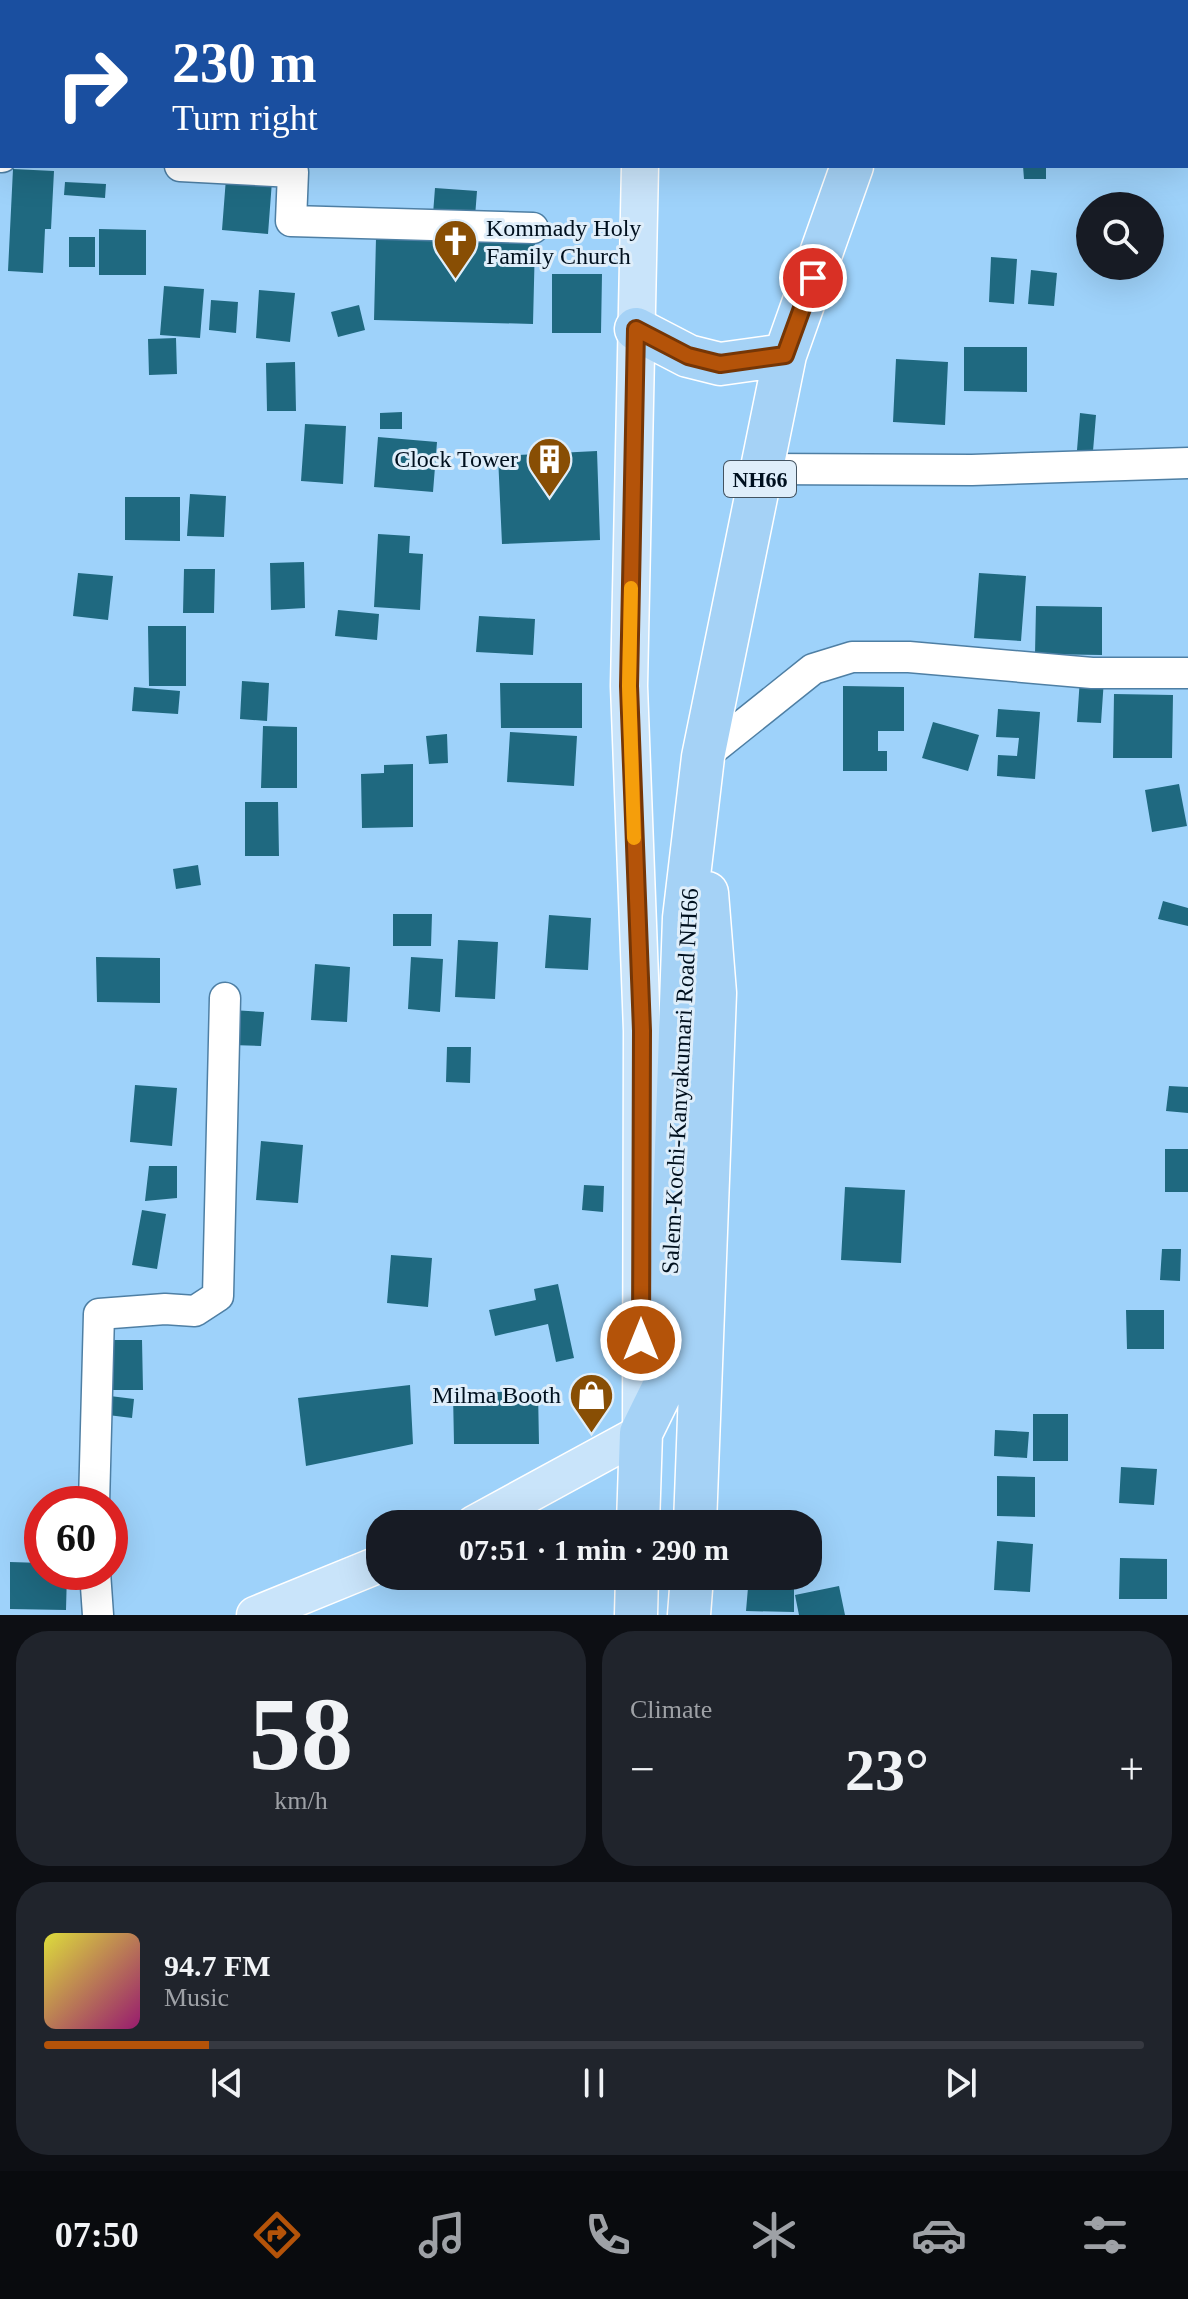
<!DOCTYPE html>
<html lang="en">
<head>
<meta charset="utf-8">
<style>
  :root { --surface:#171b24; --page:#20242c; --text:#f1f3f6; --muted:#9ea1a6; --line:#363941; --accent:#b45309 }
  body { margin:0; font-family:Georgia,serif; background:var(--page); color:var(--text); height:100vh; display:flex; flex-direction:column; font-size:30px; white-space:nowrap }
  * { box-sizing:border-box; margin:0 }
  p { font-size:26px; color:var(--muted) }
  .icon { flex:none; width:44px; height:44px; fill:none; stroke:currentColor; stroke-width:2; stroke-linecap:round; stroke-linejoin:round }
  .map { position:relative; height:1615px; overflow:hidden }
  .panel { display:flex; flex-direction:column; gap:16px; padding:16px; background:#0d0f14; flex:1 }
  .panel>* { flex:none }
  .top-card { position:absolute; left:0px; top:0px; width:1188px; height:168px; box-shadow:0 8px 32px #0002; background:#1a4fa0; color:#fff; overflow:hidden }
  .buttons { position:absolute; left:1076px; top:192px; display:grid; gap:16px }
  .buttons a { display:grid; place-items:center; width:88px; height:88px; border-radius:50%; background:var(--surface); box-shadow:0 8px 32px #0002; font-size:40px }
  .speed { position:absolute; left:24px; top:1486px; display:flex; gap:16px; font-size:40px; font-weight:700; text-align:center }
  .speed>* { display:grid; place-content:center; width:104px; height:104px; border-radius:50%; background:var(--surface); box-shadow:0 8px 32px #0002; line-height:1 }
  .speed .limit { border:12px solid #d22; background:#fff; color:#111 }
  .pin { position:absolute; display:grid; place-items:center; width:68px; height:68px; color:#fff; margin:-34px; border:4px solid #fff; border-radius:50%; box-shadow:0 2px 8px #0007 }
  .me { position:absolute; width:88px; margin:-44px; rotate:0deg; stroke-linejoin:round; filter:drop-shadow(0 0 6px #0008) }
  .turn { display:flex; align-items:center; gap:28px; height:168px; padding:0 40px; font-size:36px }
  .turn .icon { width:104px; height:104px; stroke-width:2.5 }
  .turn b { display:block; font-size:56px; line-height:68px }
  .big { font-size:60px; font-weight:700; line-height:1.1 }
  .panel .tile { flex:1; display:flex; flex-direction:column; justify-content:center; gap:12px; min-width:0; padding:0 28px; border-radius:32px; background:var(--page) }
  .panel .dial { align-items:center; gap:0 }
  .dial b { font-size:104px; line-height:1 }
  .song { display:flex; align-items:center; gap:24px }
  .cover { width:96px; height:96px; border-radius:12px; background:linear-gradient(135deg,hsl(60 70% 55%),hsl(320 70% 35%)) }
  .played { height:8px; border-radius:4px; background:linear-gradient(90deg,var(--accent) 15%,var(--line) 15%) }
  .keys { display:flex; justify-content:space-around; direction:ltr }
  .heat { display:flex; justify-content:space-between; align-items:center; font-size:44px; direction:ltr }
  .panel .tiles { flex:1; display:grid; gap:16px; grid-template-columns:1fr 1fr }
  .tile:last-child { grid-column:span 2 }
  .trip { position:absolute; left:366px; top:1510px; width:456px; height:80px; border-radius:32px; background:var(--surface); box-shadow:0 8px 32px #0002; font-weight:700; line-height:80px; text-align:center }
  .tabs { display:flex; height:128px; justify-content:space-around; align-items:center; background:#090b0e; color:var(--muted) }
  .tabs .icon { width:56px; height:56px }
  .tabs .selected { color:var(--accent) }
  .tabs b { font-size:36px; color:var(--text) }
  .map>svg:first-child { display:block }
  .building { fill:#1f6980 }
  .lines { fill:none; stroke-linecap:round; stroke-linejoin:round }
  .minor-casing { stroke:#4e7fa4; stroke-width:33 }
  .major-casing { stroke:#fff; stroke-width:39 }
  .highway-casing { stroke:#fff; stroke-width:45 }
  .minor { stroke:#fff; stroke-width:30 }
  .major { stroke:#c9e4fa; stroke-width:36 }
  .highway { stroke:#a5d2f6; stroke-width:42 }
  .route-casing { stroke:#753606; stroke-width:20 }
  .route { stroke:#b45309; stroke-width:14 }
  .slow { stroke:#f59e0b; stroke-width:14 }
  .labels { text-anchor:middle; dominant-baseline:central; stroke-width:6; stroke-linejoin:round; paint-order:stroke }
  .shield { fill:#dfeefa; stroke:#435360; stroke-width:2 }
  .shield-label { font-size:22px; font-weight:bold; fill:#00101e }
  .poi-label { font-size:24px; fill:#00101e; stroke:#dfeefa; text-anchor:end }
  .street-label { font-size:24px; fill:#00101e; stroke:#dfeefa }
</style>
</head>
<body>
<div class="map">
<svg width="1188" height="1615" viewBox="0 0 1188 1615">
  <rect width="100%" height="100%" fill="#9ed2fa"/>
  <path class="building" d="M1023 166H1046V179H1024Z
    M13 169 54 171 51 229H45L43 273 8 271Z
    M226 178 272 181 268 234 222 230Z
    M65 182 106 184 105 198 64 195Z
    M435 188 477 191 475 217 433 214Z
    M99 229 146 230V275H99Z
    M69 237H95V267H69Z
    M376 238 535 242 533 324 374 320Z
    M991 257 1017 259 1014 304 989 302Z
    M1031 270 1057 273 1054 306 1028 304Z
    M552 274H602L601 333H552Z
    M164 286 204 289 200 338 160 335Z
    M259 290 295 293 290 342 256 338Z
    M211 300 238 302 236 333 209 330Z
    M359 305 365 330 338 337 331 312Z
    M176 338 177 374 149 375 148 339Z
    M964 347H1027V392L964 391Z
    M896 359 948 362 945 425 893 422Z
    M295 362 296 411H267L266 363Z
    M402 412V429H380V413Z
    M1080 413 1096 415 1093 451 1077 450Z
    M305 424 346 426 343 484 301 481Z
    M378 437 437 442 433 492 374 487Z
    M597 451 600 540 502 544 498 456Z
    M190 494 226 496 224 537 187 536Z
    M125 497H180V541L125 540Z
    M378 534 410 536 409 553 423 554 420 610 374 607Z
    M304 562 305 608 271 610 270 563Z
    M184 569H215L214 613H183Z
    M78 573 113 576 108 620 73 616Z
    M979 573 1026 576 1021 641 974 638Z
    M1036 606 1102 607V655L1035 654Z
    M338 610 379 614 377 640 335 636Z
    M479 616 535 619 533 655 476 652Z
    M148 626H186V686H149Z
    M1080 678 1104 679 1101 723 1077 722Z
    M242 681 269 683 267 721 240 719Z
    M500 683H582V728H501Z
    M843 686 904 687V731H878V751H887V771H843Z
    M134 687 180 691 178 714 132 711Z
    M1114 694 1173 695 1172 758H1113Z
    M998 709 1040 712 1035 779 997 776 998 755 1017 756 1019 738 996 737Z
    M933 722 979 735 968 771 922 758Z
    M263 726 297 727V788H261Z
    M510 732 577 736 574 786 507 782Z
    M447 734 448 763 429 764 426 736Z
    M413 764V827L362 828 361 774 384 773V765Z
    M1179 784 1187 826 1152 832 1145 790Z
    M245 802H278L279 856H245Z
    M198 865 201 885 176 889 173 869Z
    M1163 901 1188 908V926L1158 919Z
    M393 914H432L431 946H393Z
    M549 915 591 918 588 970 545 968Z
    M458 940 498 942 495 999 455 997Z
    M96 957 160 958V1003L97 1002Z
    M411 957 443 959 440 1012 408 1009Z
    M315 964 350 967 347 1022 311 1020Z
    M232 1010 264 1012 261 1046 231 1045Z
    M447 1047H471L470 1083 446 1082Z
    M135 1085 177 1088 172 1146 130 1142Z
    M1169 1086 1188 1087V1113L1166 1111Z
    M261 1141 303 1145 298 1203 256 1200Z
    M1165 1149H1188V1192H1165Z
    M149 1166H177V1198L145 1201Z
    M584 1185 604 1186 603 1212 582 1210Z
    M845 1187 905 1190 901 1263 841 1260Z
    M142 1210 166 1214 157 1269 132 1265Z
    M1162 1249H1181L1180 1281 1160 1280Z
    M391 1255 432 1258 428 1307 387 1303Z
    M558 1284 574 1358 556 1362 548 1324 495 1336 489 1310 536 1300 534 1289Z
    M1126 1310H1164V1349H1127Z
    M105 1340H142L143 1390H105Z
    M410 1385 413 1444 306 1466 298 1398Z
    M538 1391 539 1444H454L453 1393Z
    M110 1396 134 1399 132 1418 108 1415Z
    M1033 1414H1068V1461H1033Z
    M995 1430 1029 1432 1027 1458 994 1456Z
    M1121 1467 1157 1469 1154 1505 1119 1503Z
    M997 1476 1035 1477V1517L997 1516Z
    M997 1541 1033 1544 1030 1592 994 1590Z
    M1120 1558 1167 1559V1599H1119Z
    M10 1562 42 1563V1572H67L66 1610 10 1609Z
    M749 1576H794V1612L746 1611Z
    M839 1586 845 1615H799L795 1595Z"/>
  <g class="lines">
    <defs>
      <path id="minor" d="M0 157H2
        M180 166 293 172 291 221 533 228
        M762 469 972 470 1188 463
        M703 757 813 669 852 657H909L1092 673H1188
        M94 1504 99 1314 165 1309 195 1311 218 1296 225 998
        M95 1572 98 1615"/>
      <path id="major" d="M645 2V0
        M474 1524 641 1433 642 1031 629 686 640 166
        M255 1615 380 1564"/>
      <path id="highway" d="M919 2 920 0
        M636 329 688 356 720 364 785 355
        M638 1524 641 1433 668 1378 684 918 703 757 785 355 852 166
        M695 1524 715 993 707 893
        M636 1615 637 1576
        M689 1615 692 1576"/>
    </defs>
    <use href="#minor" class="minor-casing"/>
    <use href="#major" class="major-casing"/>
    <use href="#highway" class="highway-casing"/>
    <use href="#minor" class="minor"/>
    <use href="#major" class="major"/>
    <use href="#highway" class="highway"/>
  </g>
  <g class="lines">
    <defs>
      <path id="route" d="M641 1340 642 1031 629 686 636 329 688 356 720 364 785 355 813 278"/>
    </defs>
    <use href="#route" class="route-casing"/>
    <use href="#route" class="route"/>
    <path class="slow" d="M631 588 629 686 634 838"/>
  </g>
  <defs>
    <symbol id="church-pin" viewBox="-11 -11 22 30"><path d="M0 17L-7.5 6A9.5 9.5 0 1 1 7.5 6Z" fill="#884e04" stroke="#dfeefa"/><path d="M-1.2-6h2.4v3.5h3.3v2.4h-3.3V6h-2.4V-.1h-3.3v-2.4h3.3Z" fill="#fff"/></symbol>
    <symbol id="building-pin" viewBox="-11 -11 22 30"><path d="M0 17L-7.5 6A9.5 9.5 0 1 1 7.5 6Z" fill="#884e04" stroke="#dfeefa"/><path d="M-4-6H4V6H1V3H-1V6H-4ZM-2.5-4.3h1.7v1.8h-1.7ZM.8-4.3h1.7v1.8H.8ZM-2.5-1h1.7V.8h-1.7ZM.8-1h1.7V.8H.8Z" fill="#fff"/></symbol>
    <symbol id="shop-pin" viewBox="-11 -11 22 30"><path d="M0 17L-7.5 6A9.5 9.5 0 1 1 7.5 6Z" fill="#884e04" stroke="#dfeefa"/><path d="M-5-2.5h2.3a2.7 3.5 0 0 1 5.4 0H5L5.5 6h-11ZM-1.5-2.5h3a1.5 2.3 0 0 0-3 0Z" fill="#fff"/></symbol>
  </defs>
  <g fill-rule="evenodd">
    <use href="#church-pin" x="430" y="216" width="51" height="69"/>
    <use href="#building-pin" x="524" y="434" width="51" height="69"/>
    <use href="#shop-pin" x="566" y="1370" width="51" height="69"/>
  </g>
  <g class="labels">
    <rect class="shield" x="724" y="461" width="72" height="36" rx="6"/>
    <g class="shield-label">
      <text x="760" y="479">NH66</text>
    </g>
    <g class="poi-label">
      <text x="486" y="228" text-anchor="start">Kommady Holy<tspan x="486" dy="28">Family Church</tspan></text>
      <text x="518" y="459">Clock Tower</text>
      <text x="561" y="1395">Milma Booth</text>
    </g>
    <g class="street-label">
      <text transform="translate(680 1081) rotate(-87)">Salem-Kochi-Kanyakumari Road NH66</text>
    </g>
  </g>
</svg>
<div class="buttons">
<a><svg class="icon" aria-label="search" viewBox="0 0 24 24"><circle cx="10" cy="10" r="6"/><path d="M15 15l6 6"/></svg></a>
</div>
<div class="speed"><div class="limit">60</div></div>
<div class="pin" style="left:813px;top:278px;background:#d93025"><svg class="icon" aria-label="arrive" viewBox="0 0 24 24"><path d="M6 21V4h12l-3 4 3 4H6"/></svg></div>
<svg class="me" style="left:641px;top:1340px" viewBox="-20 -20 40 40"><circle r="17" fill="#b45309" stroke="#fff" stroke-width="3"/><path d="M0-11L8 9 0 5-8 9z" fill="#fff"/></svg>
<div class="trip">07:51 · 1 min · 290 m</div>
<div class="top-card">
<div class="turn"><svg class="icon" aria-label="right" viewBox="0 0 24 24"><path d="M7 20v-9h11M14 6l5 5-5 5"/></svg><div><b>230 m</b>Turn right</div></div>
</div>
</div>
<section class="panel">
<div class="tiles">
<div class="tile dial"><b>58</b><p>km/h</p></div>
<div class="tile"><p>Climate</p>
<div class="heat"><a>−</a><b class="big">23°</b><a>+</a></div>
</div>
<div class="tile">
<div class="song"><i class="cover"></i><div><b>94.7 FM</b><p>Music</p></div></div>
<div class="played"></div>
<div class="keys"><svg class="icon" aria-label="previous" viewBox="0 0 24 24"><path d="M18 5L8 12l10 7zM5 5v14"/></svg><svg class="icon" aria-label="pause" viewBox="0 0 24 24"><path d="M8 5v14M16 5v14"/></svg><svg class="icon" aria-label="next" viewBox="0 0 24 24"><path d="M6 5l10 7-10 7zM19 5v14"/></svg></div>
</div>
</div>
</section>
<nav class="tabs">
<b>07:50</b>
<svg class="icon selected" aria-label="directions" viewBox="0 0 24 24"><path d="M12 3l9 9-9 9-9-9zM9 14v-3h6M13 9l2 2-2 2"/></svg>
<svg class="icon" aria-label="music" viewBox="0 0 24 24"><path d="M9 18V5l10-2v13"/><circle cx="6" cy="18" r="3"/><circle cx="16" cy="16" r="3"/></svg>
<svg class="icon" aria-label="phone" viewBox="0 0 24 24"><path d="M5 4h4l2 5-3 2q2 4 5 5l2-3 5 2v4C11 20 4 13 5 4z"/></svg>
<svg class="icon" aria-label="climate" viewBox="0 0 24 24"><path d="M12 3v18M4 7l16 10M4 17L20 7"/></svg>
<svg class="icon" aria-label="car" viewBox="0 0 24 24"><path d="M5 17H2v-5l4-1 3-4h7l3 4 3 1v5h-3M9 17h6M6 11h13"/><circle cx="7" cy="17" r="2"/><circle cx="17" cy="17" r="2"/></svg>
<svg class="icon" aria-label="filters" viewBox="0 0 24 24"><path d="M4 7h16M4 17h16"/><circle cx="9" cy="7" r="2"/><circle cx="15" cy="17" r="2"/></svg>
</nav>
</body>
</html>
